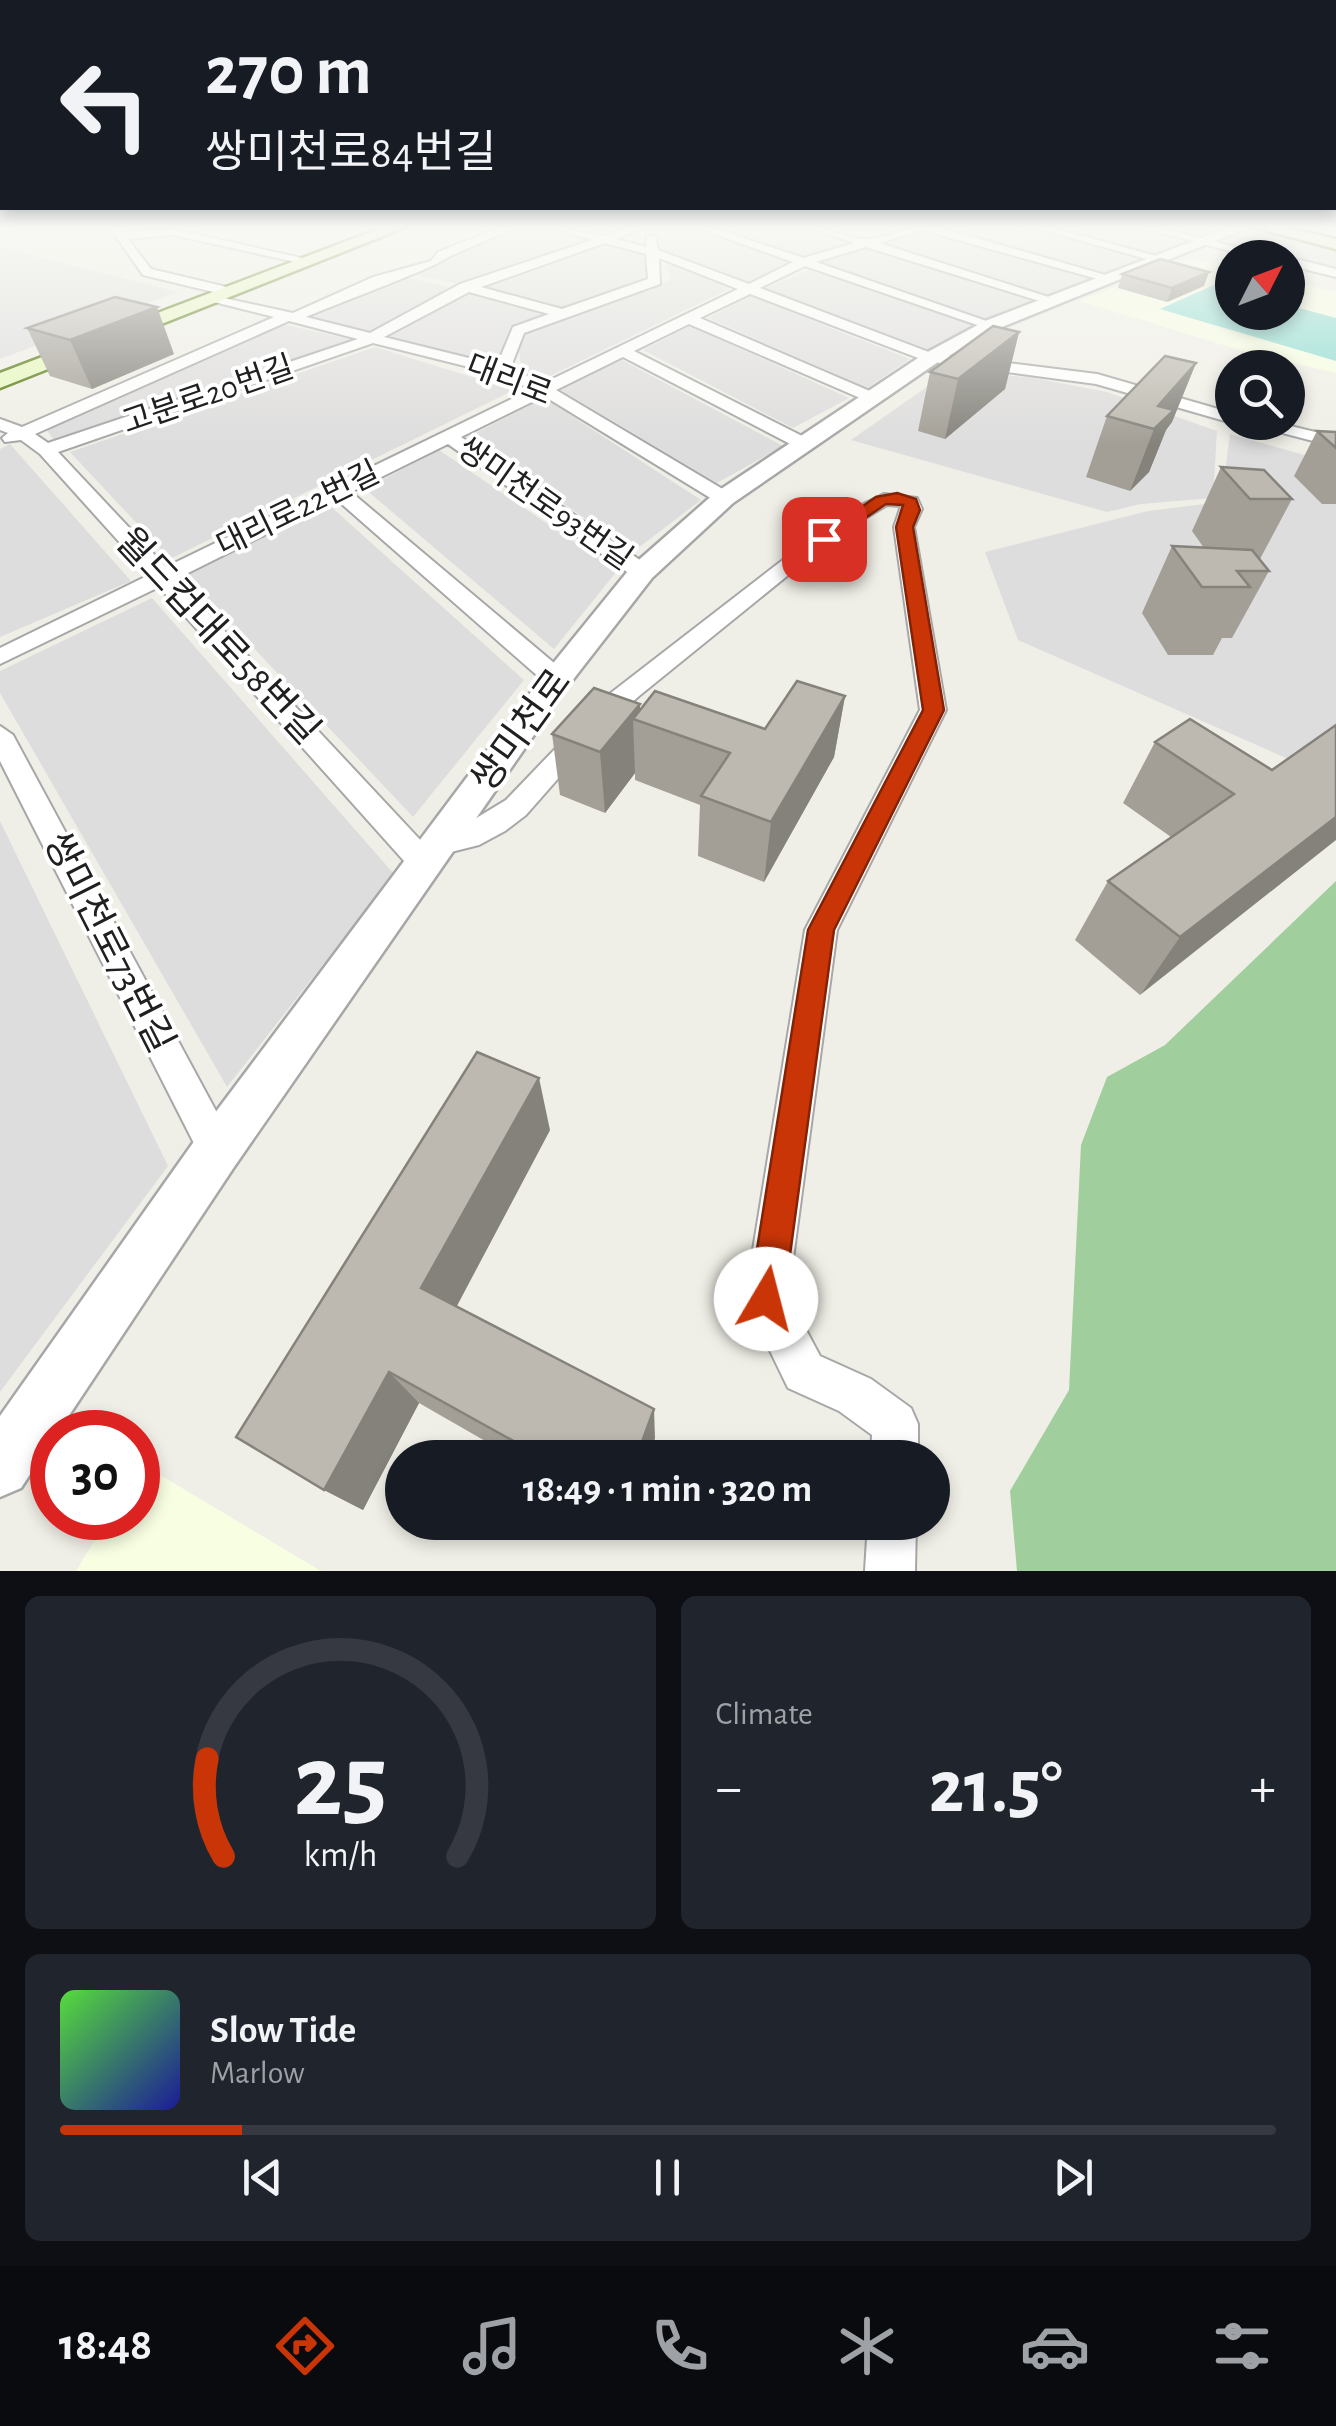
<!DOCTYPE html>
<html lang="en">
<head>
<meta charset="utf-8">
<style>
  :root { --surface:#171b24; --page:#20242c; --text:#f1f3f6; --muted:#9ea1a6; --line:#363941; --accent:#c93507 }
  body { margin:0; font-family:"Alegreya Sans","Noto Sans KR",sans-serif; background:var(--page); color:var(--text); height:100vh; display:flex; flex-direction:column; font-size:38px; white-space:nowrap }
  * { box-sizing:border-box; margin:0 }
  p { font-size:32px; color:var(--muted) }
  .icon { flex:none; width:55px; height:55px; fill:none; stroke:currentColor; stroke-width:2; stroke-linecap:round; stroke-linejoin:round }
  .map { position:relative; height:1571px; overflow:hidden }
  .side { display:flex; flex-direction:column; gap:25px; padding:25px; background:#0d0f14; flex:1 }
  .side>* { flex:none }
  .top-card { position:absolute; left:0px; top:0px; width:1338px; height:210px; box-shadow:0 5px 15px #0003; background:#171b24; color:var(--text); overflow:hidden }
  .needle { width:65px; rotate:48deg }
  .buttons { position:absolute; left:1215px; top:240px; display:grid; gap:20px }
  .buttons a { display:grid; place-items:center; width:90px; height:90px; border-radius:50%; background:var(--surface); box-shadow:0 5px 15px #0003; font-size:50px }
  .speed { position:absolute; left:30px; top:1410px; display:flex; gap:20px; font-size:50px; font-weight:700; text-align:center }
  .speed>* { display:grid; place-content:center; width:130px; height:130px; border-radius:50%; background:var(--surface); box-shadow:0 5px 15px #0003; line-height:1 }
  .speed .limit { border:15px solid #d22; background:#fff; color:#111 }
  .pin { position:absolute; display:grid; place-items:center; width:85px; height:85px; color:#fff; margin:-42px; border-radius:20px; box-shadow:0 5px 15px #0006 }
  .me { position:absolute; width:110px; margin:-55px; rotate:8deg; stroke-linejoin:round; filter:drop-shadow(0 0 8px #0008) }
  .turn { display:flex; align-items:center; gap:35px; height:210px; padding:0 40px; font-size:45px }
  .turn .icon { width:130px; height:130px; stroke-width:2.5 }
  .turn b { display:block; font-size:70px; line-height:85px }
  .big { font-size:75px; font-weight:700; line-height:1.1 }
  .side .card { flex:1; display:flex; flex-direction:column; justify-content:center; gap:15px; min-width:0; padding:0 35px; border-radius:15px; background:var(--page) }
  .side .dial { align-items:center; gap:0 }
  .dial svg { height:260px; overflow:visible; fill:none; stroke:var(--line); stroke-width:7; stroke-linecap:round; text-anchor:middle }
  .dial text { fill:var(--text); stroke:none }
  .song { display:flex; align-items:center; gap:30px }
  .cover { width:120px; height:120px; border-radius:15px; background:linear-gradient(135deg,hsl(110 70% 55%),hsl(240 70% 35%)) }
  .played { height:10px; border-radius:5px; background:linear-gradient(90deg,var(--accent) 15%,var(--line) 15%) }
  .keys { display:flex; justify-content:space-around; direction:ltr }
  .heat { display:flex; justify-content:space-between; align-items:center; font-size:55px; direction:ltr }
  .side .tiles { flex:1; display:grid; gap:25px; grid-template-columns:1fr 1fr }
  .card:last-child { grid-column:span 2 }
  .trip { position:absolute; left:385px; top:1440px; width:565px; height:100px; border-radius:50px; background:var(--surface); box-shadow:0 5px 15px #0003; font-weight:700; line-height:100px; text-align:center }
  .tabs { display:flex; height:160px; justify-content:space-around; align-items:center; background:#090b0e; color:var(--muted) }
  .tabs .icon { width:70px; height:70px }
  .tabs .current { color:var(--accent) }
  .tabs b { font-size:45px; color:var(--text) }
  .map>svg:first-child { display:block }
  .residential { fill:#dedddd }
  .education { fill:#f7fee2 }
  .forest { fill:#a0ce9d }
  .pitch { fill:#88dcd0 }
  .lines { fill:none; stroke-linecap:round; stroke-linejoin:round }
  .minor-casing { stroke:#a7a7a7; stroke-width:4 }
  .tertiary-casing { stroke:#a7a7a7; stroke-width:5 }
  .secondary-casing { stroke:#507509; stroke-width:5 }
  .minor { fill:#fff; fill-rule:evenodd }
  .tertiary { fill:#fff; fill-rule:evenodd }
  .secondary { fill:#e7f8bd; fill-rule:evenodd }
  .wall { fill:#a39f97 }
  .shaded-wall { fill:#84827b }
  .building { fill:#bdb9b0; stroke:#84827b; stroke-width:2.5 }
  .route { fill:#c93507; stroke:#832205; stroke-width:2.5 }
  .labels { text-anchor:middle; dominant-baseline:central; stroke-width:8; stroke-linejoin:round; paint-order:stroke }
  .far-street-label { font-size:32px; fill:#202020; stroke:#fff }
  .street-label { font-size:38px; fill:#202020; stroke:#fff }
</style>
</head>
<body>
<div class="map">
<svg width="1336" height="1571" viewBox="0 0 1336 1571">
  <rect width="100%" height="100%" fill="#f0efe7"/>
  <path class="residential" d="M521 225 601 238 464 285 416 275 448 256Z
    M655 225H686L797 262 747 284 660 252Z
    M699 225H801L860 242 801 259Z
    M1021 225 1147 257 1103 274 934 226Z
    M1038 225H1131L1198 241 1157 255Z
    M1253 227 1336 246V270L1217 242Z
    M923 229 1099 277 1048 298 874 243Z
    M609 240 647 253 649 279 558 310 480 287Z
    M867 246 1042 301 990 321 813 262Z
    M0 247 178 292 0 359Z
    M666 262 731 288 544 379 522 375 517 334 670 280Z
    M809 270 974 325 927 350 766 288Z
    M403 277 459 289 373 334 306 317 378 282Z
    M467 292 549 314 511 333 496 370 388 336Z
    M750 296 910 359 867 388 708 318Z
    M282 324 354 340 53 439 46 429Z
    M690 326 849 398 793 428 643 350Z
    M375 347 514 390 170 559 70 452Z
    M622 360 783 446 717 483 559 389Z
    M948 372 1029 377 1107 392 1217 431 1213 498 1141 504 1107 512 851 440Z
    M544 398 701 500 633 552 468 437Z
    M1230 434 1336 464V780L1018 640 985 552 1148 511 1221 502Z
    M10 444 131 581 0 637V449Z
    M439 450 617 571 554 649 365 489Z
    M328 504 524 680 413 817 186 576Z
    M152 598 394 874 227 1087 0 693V671Z
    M0 821 168 1166 0 1392Z"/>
  <path class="education" d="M1190 259 1232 266V312H1288V280L1336 292V373L1253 354 1079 301Z
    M140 1463 321 1571H76L108 1518H138Z"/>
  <path class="forest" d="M1336 881V1571H1017L1010 1491 1069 1390 1081 1145 1107 1077 1165 1045Z"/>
  <path class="pitch" d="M1214 285 1232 290V312H1288V305L1336 318V361L1160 309Z"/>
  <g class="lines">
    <defs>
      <path id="minor" d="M108 225H118L124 232 173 229 315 261 309 265 173 235 128 239 151 269 235 289 230 296 143 275Z
        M506 225H521L446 258C440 266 328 307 306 317L370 333 460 284 592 240 543 225 603 236 635 225H650L616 239 646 247 647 236H655L658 250 749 284 793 262 689 225H704L804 258 854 243 803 225C825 225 846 240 867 239 890 238 909 225 931 225L1116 278 1105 281 922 230 879 243 1058 300 1046 303 866 247 816 262 998 325 986 328 805 266 760 288 934 354 1097 374 1232 413V423L1096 384 926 361 750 294 700 318 879 395V401H867L689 324 634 351 808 439V447H796L623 357 556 390 731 494V502H717L544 396 461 437 650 567V577H634L448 444 351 492 566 673 569 679 566 685H548L336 499 176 579 424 844 428 838 460 828 506 800 603 699 841 515 884 494 917 498 922 509 914 527 946 710 837 930 788 1296 820 1356 871 1379 911 1408 918 1424V1458H871L872 1435 839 1411 788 1388 745 1299 805 930 920 710 894 527 901 506 887 505 839 534 639 696 598 733 526 815 505 831 479 845 435 856 439 863 435 871H413L159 587 0 664V648L149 575 40 454 21 440 5 442 2 438 8 433 0 430V419L22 427 274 317 210 301V295L293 313 373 277 431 261 438 252ZM605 243 646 254 648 279 562 309 481 287ZM659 258 738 289 544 383 510 369 524 333 660 284ZM469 292 549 314 513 327 497 365 384 337ZM289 321 358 339 48 443 35 434ZM373 343 497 374 532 389 166 567 58 452Z
        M1025 225H1043L1167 259 1161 263Z
        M1132 225H1150L1279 258H1256Z
        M1288 257 1336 269V277L1288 265Z
        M1241 422H1274L1336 437V447Z
        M0 726 13 735 230 1137 236 1150 230 1163 217 1169 204 1163 0 761Z
        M868 1522H916L915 1571H865Z"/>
      <path id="tertiary" d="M1235 225H1254L997 329 938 362 733 503 652 578 568 686 234 1167 58 1432H52V1441L21 1488 0 1497V1416L200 1133 546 672 632 566 715 493 924 354 985 321Z"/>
      <path id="secondary" d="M389 225H411L0 388V373Z
        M1245 225H1273L1336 239V249Z"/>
    </defs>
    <use href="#minor" class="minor-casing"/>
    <use href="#tertiary" class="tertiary-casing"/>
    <use href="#secondary" class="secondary-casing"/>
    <use href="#minor" class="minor"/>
    <use href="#tertiary" class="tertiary"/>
    <use href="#secondary" class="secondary"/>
  </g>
  <path class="wall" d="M1122 274 1204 286 1167 302 1118 288Z
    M27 328 174 354 92 389 50 376Z
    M1019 332 1005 389 945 439 918 431 930 372Z
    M1196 363 1172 422 1166 430 1149 472 1130 491 1086 477 1107 416Z
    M1317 431 1336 432V504H1322L1294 476Z
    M1221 467 1292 499 1260 559 1269 571 1232 638H1222L1213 655H1168L1142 613 1172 546 1204 548 1192 531Z
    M845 696 834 757 764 882 698 856 700 805 635 780V773L605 813 560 795 552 734 640 710 765 729Z
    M1336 725 1140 995 1075 940 1108 881 1171 837 1123 803 1155 742 1272 770Z
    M550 1130 457 1306 655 1438 648 1458H515L419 1403 363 1510 324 1490 236 1437Z"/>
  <path class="shaded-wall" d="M1209 272 1204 286 1167 302 1172 288Z
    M157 307 174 354 92 389 70 340Z
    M1019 332 1005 389 945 439 958 379Z
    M1196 363 1172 422 1166 430 1149 472 1130 491 1154 429 1158 406Z
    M845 696 834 757 764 882 771 822Z
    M640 704V722L633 719 635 773 605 813 600 752Z
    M1336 817V840L1140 995 1180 937Z
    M539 1078 550 1130 446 1326 421 1288Z
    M389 1372 419 1403 363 1510 324 1490Z
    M654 1409 655 1438 648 1458H636Z"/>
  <path class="building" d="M1160 259 1209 272 1172 288 1122 274Z
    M115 297 157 307 70 340 27 328Z
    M993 326 1019 332 958 379 930 372Z
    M1165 356 1196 363 1158 406 1174 410 1154 429 1107 416Z
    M1317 431 1336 432V448Z
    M1221 467 1264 470 1292 499H1250Z
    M1172 546 1252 550 1269 571H1237L1250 587H1202Z
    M797 681 845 696 771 822 701 796 730 753 633 719 655 691 765 729Z
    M594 688 640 704 600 752 552 734Z
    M1190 719 1272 770 1336 725V817L1180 937 1108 881 1234 794 1155 742Z
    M477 1052 539 1078 421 1288 654 1409 636 1458H544L389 1372 324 1490 236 1437Z"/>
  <linearGradient id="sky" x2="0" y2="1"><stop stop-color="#8fbae3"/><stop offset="0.51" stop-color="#f8f8f4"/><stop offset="1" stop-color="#f8f8f4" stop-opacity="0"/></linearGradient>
  <rect width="1336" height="445" fill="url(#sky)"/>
  <path class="route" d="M897 493 916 499 920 510 913 527 944 710 834 930 784 1299 779 1311 766 1316 754 1311 749 1299 808 930 923 710 896 527 903 505 886 504 830 542 815 539 876 497Z"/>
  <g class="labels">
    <g class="far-street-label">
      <text transform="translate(509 380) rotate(21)">대리로</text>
      <text transform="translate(208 395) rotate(-19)">고분로20번길</text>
      <text transform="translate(545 504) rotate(35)">쌍미천로93번길</text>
      <text transform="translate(298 509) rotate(-26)">대리로22번길</text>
    </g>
    <g class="street-label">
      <text transform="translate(217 637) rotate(47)">월드컵대로58번길</text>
      <text transform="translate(522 731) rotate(-54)">쌍미천로</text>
      <text transform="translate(108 943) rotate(63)">쌍미천로73번길</text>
    </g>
  </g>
</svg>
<div class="buttons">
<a><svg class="needle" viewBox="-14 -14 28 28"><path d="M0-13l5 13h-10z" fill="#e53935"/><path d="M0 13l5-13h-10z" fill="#9ea1a6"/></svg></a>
<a><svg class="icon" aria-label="search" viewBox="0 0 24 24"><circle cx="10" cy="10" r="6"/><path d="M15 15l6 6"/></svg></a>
</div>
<div class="speed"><div class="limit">30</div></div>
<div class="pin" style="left:824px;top:539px;background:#d93025"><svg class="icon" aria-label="arrive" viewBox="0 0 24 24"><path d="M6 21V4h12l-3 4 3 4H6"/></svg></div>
<svg class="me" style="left:766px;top:1299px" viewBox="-20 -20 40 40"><circle r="19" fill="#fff"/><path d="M0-13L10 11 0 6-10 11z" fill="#c93507"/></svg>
<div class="trip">18:49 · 1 min · 320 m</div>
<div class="top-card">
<div class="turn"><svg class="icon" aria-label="left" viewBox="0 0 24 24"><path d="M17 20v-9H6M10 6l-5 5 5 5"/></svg><div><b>270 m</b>쌍미천로84번길</div></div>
</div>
</div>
<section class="side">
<div class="tiles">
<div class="card dial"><svg viewBox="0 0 100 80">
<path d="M14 69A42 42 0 1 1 86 69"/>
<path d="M14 69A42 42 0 0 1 9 39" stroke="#c93507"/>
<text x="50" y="56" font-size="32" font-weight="700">25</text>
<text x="50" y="72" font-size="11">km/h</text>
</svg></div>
<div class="card"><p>Climate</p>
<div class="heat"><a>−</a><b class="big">21.5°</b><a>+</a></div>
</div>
<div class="card">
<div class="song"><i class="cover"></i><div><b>Slow Tide</b><p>Marlow</p></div></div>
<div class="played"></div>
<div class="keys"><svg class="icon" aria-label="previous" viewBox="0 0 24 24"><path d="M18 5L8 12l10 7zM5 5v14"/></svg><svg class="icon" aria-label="pause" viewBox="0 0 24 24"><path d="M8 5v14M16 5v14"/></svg><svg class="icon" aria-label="next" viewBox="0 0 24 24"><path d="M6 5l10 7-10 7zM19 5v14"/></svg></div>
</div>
</div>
</section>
<nav class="tabs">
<b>18:48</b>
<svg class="icon current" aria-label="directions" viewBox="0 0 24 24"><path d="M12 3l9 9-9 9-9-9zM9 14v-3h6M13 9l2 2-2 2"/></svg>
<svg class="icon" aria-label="music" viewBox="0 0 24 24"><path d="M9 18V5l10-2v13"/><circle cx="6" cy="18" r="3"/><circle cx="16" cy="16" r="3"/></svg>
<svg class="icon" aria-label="phone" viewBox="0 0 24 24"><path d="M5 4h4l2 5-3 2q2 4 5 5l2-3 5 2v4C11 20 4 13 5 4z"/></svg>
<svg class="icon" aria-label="climate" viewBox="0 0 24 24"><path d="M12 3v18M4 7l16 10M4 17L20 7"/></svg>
<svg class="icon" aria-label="car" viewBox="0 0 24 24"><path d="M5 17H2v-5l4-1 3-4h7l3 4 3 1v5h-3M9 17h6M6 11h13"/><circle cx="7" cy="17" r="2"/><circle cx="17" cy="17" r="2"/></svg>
<svg class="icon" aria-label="filters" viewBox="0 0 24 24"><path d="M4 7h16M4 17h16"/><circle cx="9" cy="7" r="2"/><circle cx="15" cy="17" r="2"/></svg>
</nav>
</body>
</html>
